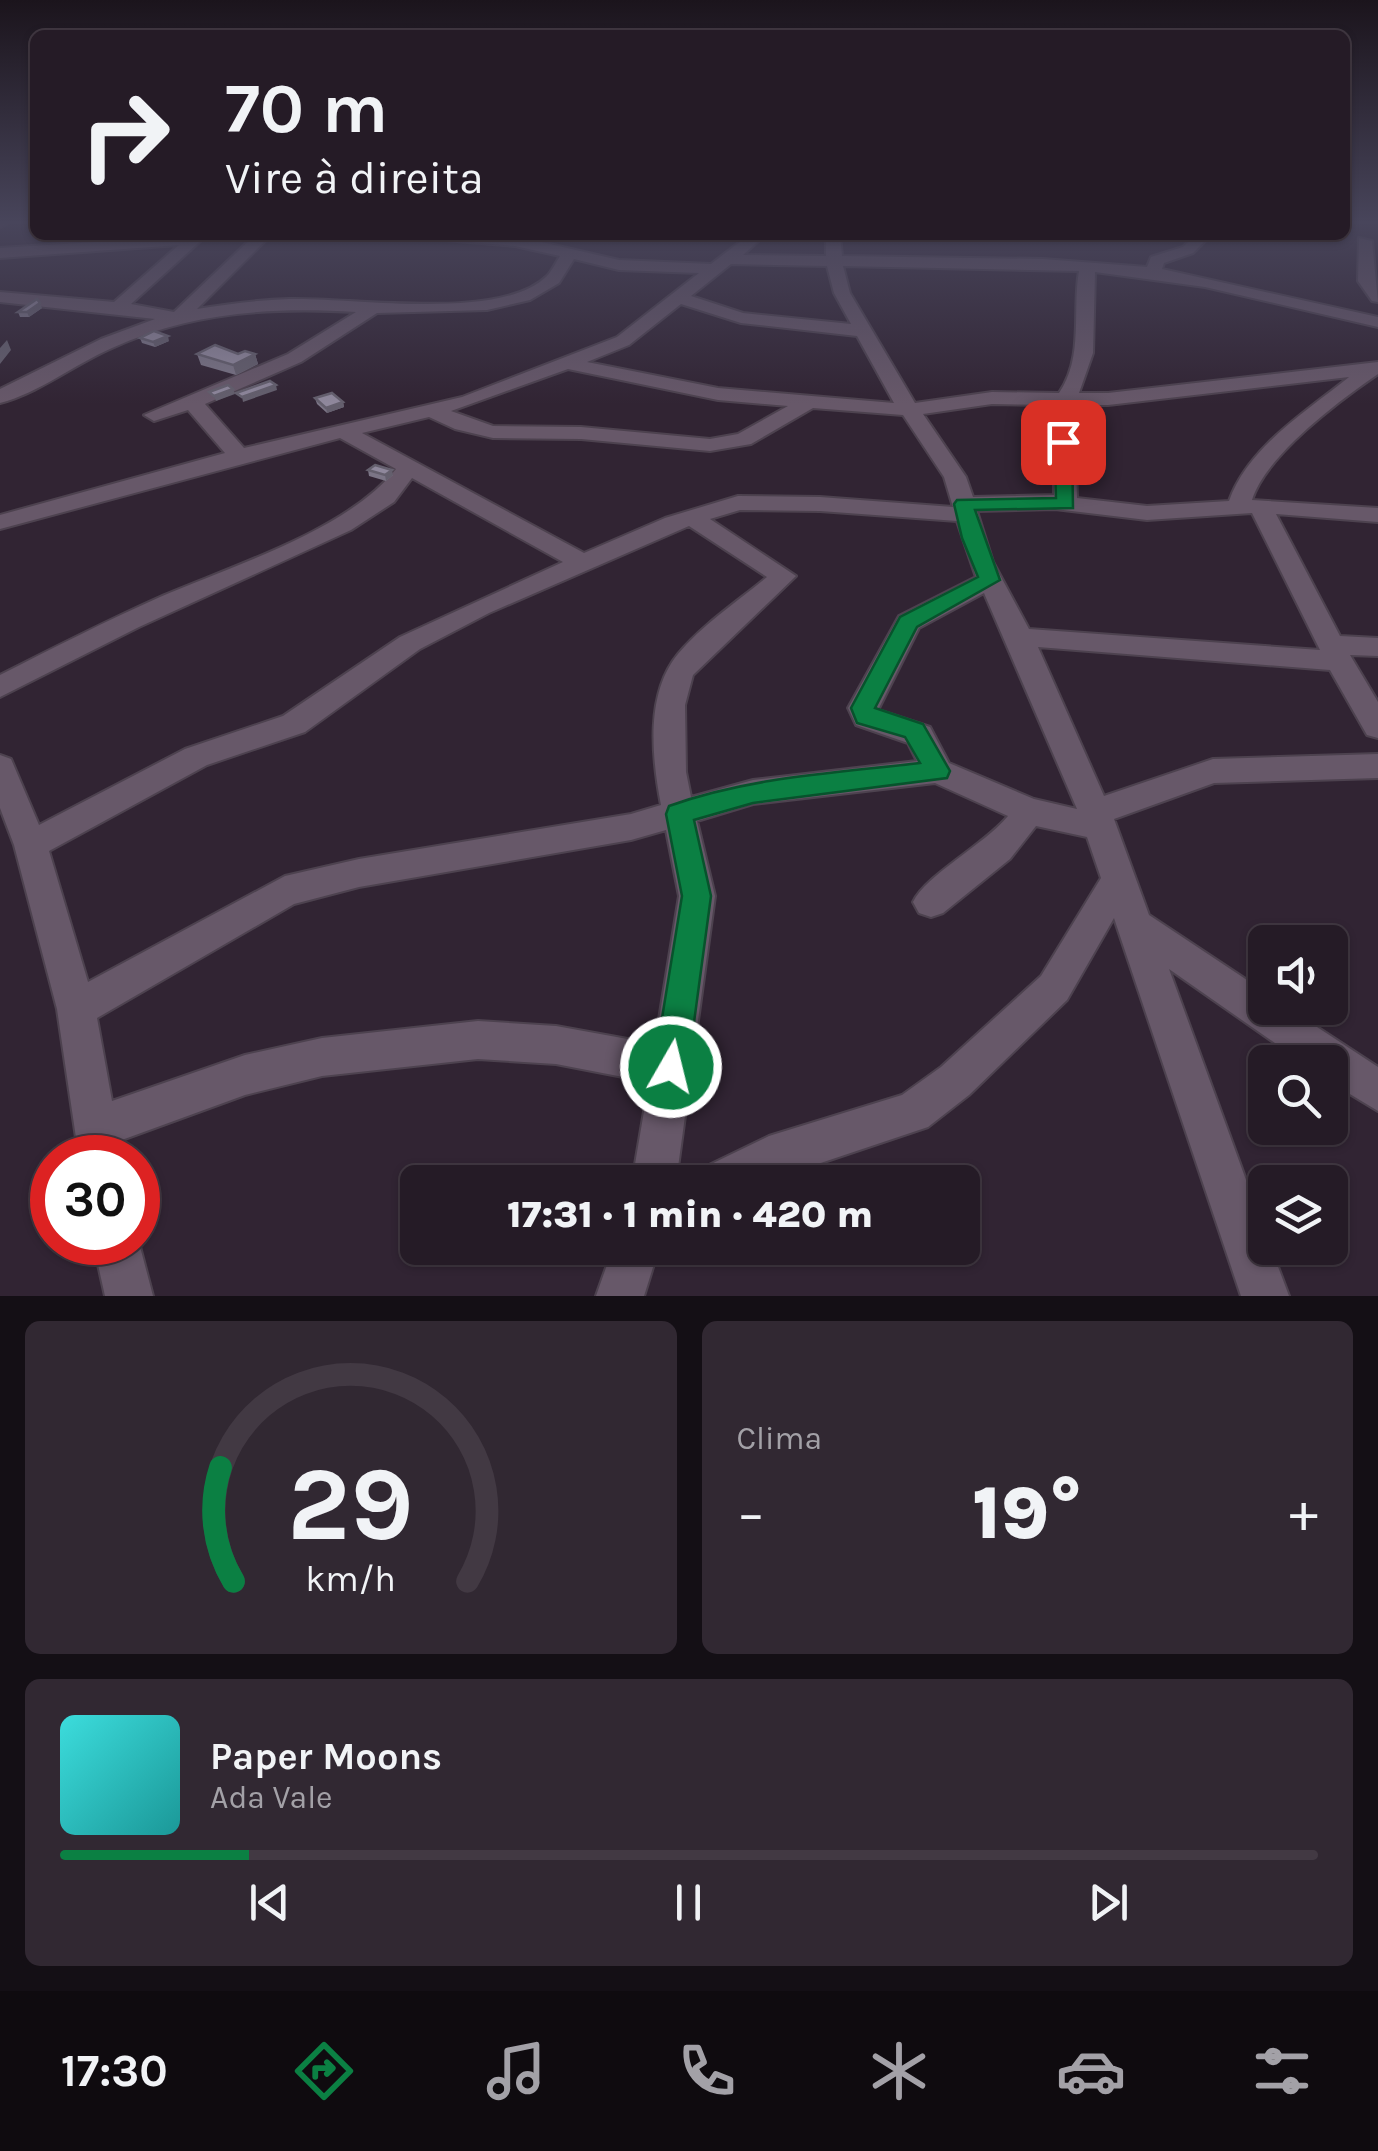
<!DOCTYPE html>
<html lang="pt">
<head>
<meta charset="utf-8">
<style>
  :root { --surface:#251b26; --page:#312832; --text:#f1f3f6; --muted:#a3a1a7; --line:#423943; --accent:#0b8043 }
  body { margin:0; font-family:Karla,sans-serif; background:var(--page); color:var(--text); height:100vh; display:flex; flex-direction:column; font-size:38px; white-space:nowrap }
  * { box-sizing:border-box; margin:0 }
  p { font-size:32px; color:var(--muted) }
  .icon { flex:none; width:55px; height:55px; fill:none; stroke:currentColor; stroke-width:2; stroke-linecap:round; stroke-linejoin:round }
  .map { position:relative; height:1296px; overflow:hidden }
  .sheet { display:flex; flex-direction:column; gap:25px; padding:25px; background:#140f15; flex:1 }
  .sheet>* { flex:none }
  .hud { position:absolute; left:30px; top:30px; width:1320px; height:210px; border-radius:15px; box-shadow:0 2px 8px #0004,0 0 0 2px var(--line); background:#251b26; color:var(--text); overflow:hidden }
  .tools { position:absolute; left:1248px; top:925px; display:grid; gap:20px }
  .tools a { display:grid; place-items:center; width:100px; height:100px; border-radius:15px; background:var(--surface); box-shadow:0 2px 8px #0004,0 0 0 2px var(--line); font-size:50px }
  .speed { position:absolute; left:30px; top:1135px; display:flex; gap:20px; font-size:50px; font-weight:700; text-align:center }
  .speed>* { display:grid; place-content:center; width:130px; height:130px; border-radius:50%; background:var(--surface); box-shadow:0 2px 8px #0004,0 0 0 2px var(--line); line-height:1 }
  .speed .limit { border:15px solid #d22; background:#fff; color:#111 }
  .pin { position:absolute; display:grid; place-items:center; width:85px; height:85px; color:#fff; margin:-42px; border-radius:20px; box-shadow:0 5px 15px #0006 }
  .me { position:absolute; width:110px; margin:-55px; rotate:8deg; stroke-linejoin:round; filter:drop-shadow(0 0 8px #0008) }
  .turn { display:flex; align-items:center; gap:35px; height:210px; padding:0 30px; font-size:45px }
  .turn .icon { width:130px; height:130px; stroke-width:2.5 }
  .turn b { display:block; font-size:70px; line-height:85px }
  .big { font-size:75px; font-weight:800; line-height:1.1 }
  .sheet .tile { flex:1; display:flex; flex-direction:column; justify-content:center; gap:15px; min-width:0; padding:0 35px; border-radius:15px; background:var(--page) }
  .sheet .dial { align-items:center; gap:0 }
  .dial svg { height:260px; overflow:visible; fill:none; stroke:var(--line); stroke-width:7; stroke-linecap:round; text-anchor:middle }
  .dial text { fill:var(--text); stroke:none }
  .song { display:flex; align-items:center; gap:30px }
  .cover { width:120px; height:120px; border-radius:15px; background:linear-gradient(135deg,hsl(180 70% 55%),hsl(180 70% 35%)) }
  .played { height:10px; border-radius:5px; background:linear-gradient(90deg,var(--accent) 15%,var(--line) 15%) }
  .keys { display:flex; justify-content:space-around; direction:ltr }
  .heat { display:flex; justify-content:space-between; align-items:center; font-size:55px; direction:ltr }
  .sheet .tiles { flex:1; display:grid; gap:25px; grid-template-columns:1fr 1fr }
  .tile:last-child { grid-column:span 2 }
  .trip { position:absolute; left:400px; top:1165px; width:580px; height:100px; border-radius:15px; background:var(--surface); box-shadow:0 2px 8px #0004,0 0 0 2px var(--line); font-weight:800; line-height:100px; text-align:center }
  .tab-bar { display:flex; height:160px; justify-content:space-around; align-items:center; background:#0f0b0f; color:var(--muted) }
  .tab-bar .icon { width:70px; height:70px }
  .tab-bar .on { color:var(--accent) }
  .tab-bar b { font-size:45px; color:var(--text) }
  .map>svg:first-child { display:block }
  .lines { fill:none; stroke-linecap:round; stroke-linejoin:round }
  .minor-casing { stroke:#4d424f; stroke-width:4 }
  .minor { fill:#675869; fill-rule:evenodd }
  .wall { fill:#7b7586 }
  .shaded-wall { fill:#645f6d }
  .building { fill:#8f889c; stroke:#645f6d; stroke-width:2.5 }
  .route { fill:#0b8043; stroke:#07532c; stroke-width:2.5 }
</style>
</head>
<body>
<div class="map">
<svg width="1378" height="1296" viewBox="0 0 1378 1296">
  <rect width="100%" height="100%" fill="#312433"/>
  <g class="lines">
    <defs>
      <path id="minor" d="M0 223H8L0 227Z
        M207 235 131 304 174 312 255 235H271L197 309C227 304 259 300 289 299 352 297 500 322 547 276 552 271 556 262 560 256L515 246 434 239 427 235 515 236 619 260 711 264 749 235H765L743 255 826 256V235H840L842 256 1043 259 1147 267 1151 257 1183 247 1195 235H1211L1193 253 1164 263 1162 269 1378 317V327L1205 287 1095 272 1093 353 1079 393H1108L1378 362V374C1340 400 1266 455 1252 500L1378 508V522L1276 514 1340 636 1378 638V656L1350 655 1378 702V738L1367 735 1330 670 1038 647 1104 796 1213 759 1378 754V778L1214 783 1114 819 1149 915 1265 992V1008H1288L1378 1067V1111L1330 1082V1062H1302L1169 969 1265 1232V1248H1271L1289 1296H1241L1114 918 1067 1000 969 1095 928 1127 764 1182H698L705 1167 769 1136 902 1095 941 1067 1041 976 1101 878 1087 837 1036 826 1010 859 943 913 931 917 919 913 913 902C926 875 984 845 1008 816L935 783 753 804 697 821 715 896 676 1182H632L649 1082 556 1064 478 1059 322 1076 245 1095 119 1141 122 1158H79L57 1009 14 845 0 808V755L11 759 39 825 185 749 283 716 400 637 563 562 412 478 394 502 351 530 139 627 0 697V675C53 648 106 621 160 597 232 566 348 530 396 469L340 438 0 529V515L225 453 188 410 154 421 144 415 288 354 356 312C272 307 190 312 112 348 75 364 39 393 0 403V389L101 339 155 319 0 302V292L114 302 179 245 0 258V248ZM574 259 619 270 699 273 617 337 462 397 244 448 205 404 301 362 377 313 487 310 530 300 559 283ZM731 264 827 266 834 293 851 324 743 313 691 296ZM843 266 1079 271C1072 311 1084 357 1059 393L992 392 915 403 850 293ZM681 304 741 323 857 336 894 403 718 388 587 362 629 345ZM568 369 718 400 788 406 738 434 710 439 581 427 493 426 451 411ZM1349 377C1307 411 1248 447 1229 501L1147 506 1077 498 1074 405H1108ZM992 404 1054 405V495L973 497 966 477 923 414ZM813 408 903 415 944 477 953 507 820 497 738 496 665 518 584 553 362 433 429 417 455 429 493 438 581 439 710 451 751 444ZM1055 509 1147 520 1252 513 1320 650 1029 629 993 562 977 511ZM740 510 820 511 957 521 976 577 899 616 848 708 856 725 908 743 917 761 753 780 691 797 686 772 685 705 693 675 796 576 710 519ZM689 526 767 577C738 601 702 625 678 654 645 694 652 758 661 805L631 814 359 859 285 876 88 982 49 851 207 765 305 732 420 649 489 613ZM984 593 1077 809 1034 799 949 763 930 727 878 710 919 628ZM666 830 679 896 655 1044 556 1026 478 1021 322 1038 245 1055 112 1101 97 1018 294 904 359 887 631 840Z
        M1359 238 1372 241 1378 302 1372 301 1358 281Z
        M138 1239 153 1296H105L93 1242H138Z
        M613 1248H659L644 1296H596Z"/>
    </defs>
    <use href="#minor" class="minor-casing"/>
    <use href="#minor" class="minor"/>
  </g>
  <path class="wall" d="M42 308 29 317H20L18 312Z
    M140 338 169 341 155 347 142 343Z
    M197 354H255L258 364 236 375 201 365Z
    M315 398 343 402 344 407 327 413 317 404Z
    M368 470 393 475 386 481 369 476Z"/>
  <path class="shaded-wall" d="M40 303 42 308 29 317 27 312Z
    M168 336 169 341 155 347 153 342Z
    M7 340 11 350 0 364V348Z
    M255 354 258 364 236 375 233 365Z
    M276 385 277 390 243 402 242 397Z
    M233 389 235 394 216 401 214 396Z
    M343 402 344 407 327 413 326 408Z
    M392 470 393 475 386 481 385 475Z"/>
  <path class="building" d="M37 299 40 303 27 312H18Z
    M154 331 168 336 153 342 140 338Z
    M215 345 238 354 245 351 255 354 233 365 197 354Z
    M270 381 276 385 242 397 236 393Z
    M228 385 233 389 214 396 209 392Z
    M332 393 343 402 326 408 315 398Z
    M375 465 392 470 385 475 368 470Z"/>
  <linearGradient id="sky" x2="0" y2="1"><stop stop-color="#1b141c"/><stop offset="0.55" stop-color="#48455b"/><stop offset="1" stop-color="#48455b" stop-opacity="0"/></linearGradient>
  <rect width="1378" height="404" fill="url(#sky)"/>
  <path class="route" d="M1063 437 1072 442 1073 508 975 510 1000 580 917 627 875 708 923 724 950 771 947 778 753 803 694 820 711 896 688 1067 683 1079 671 1083 659 1079 654 1067 682 896 666 814 669 806C750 777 835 773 920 763L905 737 857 723 851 708 900 617 978 577 962 538 954 504 957 500 1056 498 1054 442Z"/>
</svg>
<div class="tools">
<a><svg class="icon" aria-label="sound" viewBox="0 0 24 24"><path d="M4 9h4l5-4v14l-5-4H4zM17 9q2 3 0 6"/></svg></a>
<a><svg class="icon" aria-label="search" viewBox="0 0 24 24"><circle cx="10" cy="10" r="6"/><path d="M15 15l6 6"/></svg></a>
<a><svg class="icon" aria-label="layers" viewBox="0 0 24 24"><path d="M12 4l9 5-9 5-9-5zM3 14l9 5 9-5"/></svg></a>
</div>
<div class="speed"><div class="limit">30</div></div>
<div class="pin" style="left:1063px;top:442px;background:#d93025"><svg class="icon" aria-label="arrive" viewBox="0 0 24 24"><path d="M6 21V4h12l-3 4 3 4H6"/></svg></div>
<svg class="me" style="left:671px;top:1067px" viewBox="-20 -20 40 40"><circle r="17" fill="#0b8043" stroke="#fff" stroke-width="3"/><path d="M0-11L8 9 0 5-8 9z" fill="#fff"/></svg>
<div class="trip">17:31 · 1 min · 420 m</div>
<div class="hud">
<div class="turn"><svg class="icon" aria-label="right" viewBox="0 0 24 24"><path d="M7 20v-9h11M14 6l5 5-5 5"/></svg><div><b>70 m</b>Vire à direita</div></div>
</div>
</div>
<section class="sheet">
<div class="tiles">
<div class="tile dial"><svg viewBox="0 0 100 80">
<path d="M14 69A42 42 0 1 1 86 69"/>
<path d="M14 69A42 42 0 0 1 10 34" stroke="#0b8043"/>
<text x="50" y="56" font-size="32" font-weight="700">29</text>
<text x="50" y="72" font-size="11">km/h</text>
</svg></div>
<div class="tile"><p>Clima</p>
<div class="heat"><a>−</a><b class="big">19°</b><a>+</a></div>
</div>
<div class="tile">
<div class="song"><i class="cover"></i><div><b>Paper Moons</b><p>Ada Vale</p></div></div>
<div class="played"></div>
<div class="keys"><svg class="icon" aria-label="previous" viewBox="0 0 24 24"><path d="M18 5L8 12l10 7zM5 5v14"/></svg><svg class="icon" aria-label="pause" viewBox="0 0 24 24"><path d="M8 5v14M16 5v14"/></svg><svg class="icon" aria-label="next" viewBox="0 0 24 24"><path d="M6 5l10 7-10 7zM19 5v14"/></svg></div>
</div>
</div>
</section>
<nav class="tab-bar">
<b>17:30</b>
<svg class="icon on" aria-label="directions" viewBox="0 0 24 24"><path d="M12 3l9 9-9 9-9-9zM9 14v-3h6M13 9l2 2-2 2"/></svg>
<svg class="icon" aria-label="music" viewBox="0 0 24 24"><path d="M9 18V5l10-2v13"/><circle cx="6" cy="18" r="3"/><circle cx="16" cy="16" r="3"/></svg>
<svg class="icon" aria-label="phone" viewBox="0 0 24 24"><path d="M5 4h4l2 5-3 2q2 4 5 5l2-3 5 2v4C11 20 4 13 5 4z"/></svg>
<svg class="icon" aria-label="climate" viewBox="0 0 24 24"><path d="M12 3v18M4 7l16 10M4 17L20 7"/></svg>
<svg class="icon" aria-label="car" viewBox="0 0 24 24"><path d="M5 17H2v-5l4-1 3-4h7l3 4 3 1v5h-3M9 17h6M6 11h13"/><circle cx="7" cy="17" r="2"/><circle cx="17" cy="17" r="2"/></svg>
<svg class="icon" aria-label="filters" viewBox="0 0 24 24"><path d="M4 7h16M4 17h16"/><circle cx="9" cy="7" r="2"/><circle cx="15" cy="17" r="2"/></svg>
</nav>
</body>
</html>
